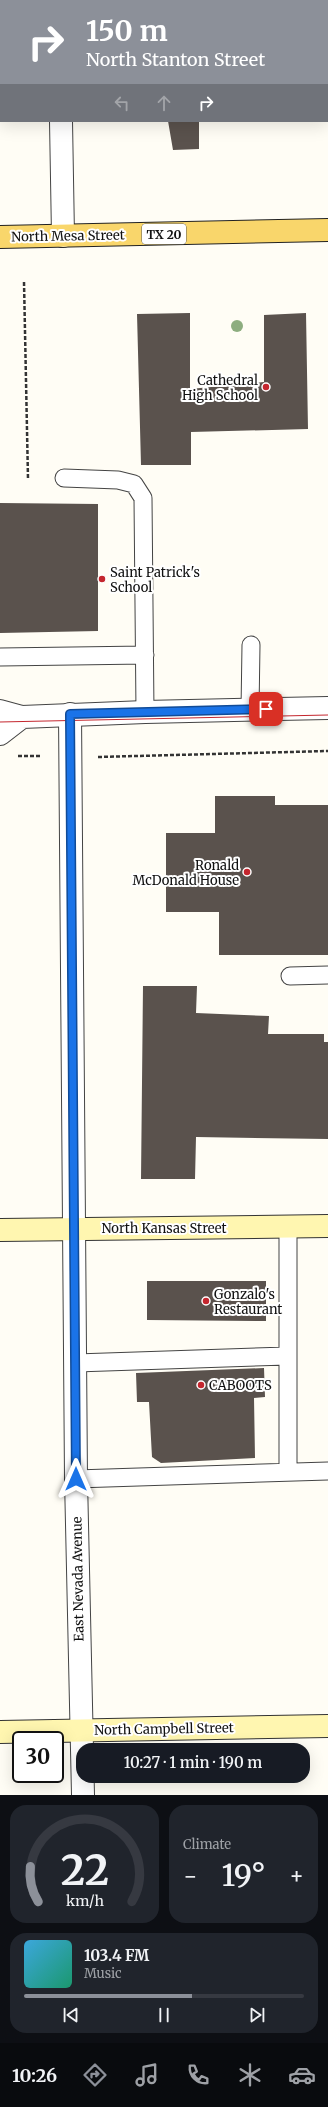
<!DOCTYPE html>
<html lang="en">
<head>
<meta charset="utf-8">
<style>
  :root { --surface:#171b24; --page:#20242c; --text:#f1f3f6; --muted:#9ea1a6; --line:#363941; --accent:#8c9099 }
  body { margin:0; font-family:Merriweather,serif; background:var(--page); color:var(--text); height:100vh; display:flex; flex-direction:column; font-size:15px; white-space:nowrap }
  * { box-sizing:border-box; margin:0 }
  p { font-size:13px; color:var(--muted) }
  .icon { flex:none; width:22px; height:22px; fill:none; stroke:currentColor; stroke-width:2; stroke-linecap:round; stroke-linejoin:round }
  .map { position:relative; height:1795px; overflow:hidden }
  .drawer { display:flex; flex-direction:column; gap:10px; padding:10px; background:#0d0f14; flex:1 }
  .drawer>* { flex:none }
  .guide { position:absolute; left:0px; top:0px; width:328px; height:122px; box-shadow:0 4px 16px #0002; background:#8c9099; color:#fff; overflow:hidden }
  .speed { position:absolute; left:12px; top:1731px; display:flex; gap:8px; font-size:20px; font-weight:700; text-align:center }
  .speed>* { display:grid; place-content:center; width:52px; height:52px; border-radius:50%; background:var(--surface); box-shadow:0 4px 16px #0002; line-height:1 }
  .speed .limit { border:2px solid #111; border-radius:6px; background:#fff; color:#111 }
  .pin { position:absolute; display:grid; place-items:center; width:34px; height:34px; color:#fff; margin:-17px; border-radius:8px; box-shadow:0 2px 6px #0006 }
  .me { position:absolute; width:44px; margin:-22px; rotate:0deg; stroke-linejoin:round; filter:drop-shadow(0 0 3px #0008) }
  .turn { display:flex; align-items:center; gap:14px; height:84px; padding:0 20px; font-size:18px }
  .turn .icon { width:52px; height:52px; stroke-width:2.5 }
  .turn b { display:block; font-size:28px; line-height:34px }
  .lanes { display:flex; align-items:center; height:38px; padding:0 20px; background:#0003; justify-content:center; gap:20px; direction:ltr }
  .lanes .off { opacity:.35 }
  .big { font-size:30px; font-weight:600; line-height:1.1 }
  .drawer .tile { flex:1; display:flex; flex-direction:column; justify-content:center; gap:6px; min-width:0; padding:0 14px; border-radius:16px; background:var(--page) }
  .drawer .dial { align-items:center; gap:0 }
  .dial svg { height:104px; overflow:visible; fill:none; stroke:var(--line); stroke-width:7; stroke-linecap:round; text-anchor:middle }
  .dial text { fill:var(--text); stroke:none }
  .song { display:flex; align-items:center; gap:12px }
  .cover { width:48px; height:48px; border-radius:6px; background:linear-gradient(135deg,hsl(200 70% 55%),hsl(160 70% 35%)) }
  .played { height:4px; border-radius:2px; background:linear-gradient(90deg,var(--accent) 60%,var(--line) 60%) }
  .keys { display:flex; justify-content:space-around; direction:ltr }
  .heat { display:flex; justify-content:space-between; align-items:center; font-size:22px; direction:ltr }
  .drawer .tiles { flex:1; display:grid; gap:10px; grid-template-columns:1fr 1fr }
  .tile:last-child { grid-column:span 2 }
  .trip { position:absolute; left:76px; top:1743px; width:234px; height:40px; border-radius:16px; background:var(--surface); box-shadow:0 4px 16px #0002; font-weight:600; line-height:40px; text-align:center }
  .tabs { display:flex; height:64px; justify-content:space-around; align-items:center; background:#090b0e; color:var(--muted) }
  .tabs .icon { width:28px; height:28px }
  .tabs .current { color:var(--accent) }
  .tabs b { font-size:18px; color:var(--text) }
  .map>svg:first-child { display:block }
  .building { fill:#5a524d }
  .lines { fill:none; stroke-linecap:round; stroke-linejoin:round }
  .service-casing { stroke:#444; stroke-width:19 }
  .minor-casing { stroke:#444; stroke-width:24 }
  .tertiary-casing { stroke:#444; stroke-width:24 }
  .secondary-casing { stroke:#333; stroke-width:24 }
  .primary-casing { stroke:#222; stroke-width:24 }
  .path { stroke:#333; stroke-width:2.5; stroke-dasharray:4 2; stroke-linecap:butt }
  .service { stroke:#fff; stroke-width:17 }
  .minor { stroke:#fff; stroke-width:22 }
  .tertiary { stroke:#fff; stroke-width:22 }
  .secondary { stroke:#fff6b0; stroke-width:22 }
  .primary { stroke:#f9d66b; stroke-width:22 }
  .tram { stroke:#c4262e; stroke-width:1 }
  .tree { fill:#8dad7f }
  .route-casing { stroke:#114b97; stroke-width:10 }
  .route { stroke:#1a73e8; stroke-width:7 }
  .poi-dot { fill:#c4262e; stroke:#fff; stroke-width:1.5 }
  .labels { text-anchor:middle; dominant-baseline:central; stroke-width:4; stroke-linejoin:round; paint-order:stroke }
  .shield { fill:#fff; stroke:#585858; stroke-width:1 }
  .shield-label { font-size:12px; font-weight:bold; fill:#111 }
  .street-label { font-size:13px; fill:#111; stroke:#fff }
  .poi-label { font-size:13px; fill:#111; stroke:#fff; text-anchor:start }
</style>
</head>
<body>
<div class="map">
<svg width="328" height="1795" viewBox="0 0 328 1795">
  <rect width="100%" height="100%" fill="#fffdf5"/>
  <path class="building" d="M168 121H199V149L173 150Z
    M190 313V389L264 382V315L306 313 308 429 191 432V465H141L137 314Z
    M0 503 98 504V631L0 633Z
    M215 796H275V805H328V955H219V912H166V833H215Z
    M143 986H197L196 1013 269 1016 268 1034H324V1042H328V1139L196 1137 195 1179H141Z
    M147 1281H266V1321L147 1320Z
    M264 1368 265 1397 254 1398 255 1458 161 1463 152 1457 149 1402H137L136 1373Z"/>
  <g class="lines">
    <defs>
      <path id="service" d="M64 478 118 480 134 484 143 498 145 712
        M0 657 145 655
        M250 710 251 645
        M290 976 328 975
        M288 1227V1472
        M76 1363 287 1356
        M76 1479 328 1471"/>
      <path id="minor" d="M58 0V1
        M61 121 63 236
        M70 714 76 1479 83 1795"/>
      <path id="tertiary" d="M0 711 22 717 145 712 328 708
        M0 734 22 717"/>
      <path id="secondary" d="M0 1230 328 1226
        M0 1732 328 1726"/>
      <path id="primary" d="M0 237 328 230"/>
    </defs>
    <use href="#service" class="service-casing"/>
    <use href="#minor" class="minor-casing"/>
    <use href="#tertiary" class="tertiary-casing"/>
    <use href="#secondary" class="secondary-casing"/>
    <use href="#primary" class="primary-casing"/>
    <path class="path" d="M24 282 28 479
      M18 756H41
      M98 757 328 751"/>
    <use href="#service" class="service"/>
    <use href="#minor" class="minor"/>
    <use href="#tertiary" class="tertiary"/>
    <use href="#secondary" class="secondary"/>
    <use href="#primary" class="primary"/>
    <path class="tram" d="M0 722 328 715"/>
  </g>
  <circle class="tree" cx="237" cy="326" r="6"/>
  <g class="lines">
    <defs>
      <path id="route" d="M76 1479 70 714 266 709"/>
    </defs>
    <use href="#route" class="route-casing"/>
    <use href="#route" class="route"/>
  </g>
  <g class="poi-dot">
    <circle cx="266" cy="387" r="4"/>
    <circle cx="102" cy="579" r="4"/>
    <circle cx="247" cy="872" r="4"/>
    <circle cx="206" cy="1301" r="4"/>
    <circle cx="201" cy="1385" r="4"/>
  </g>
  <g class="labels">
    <rect class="shield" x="142" y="224" width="44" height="20" rx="3"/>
    <g class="shield-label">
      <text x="164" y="234">TX 20</text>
    </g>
    <g class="street-label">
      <text transform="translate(68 236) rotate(-1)">North Mesa Street</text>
      <text x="164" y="1228">North Kansas Street</text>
      <text transform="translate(78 1579) rotate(-91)">East Nevada Avenue</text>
      <text transform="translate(164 1729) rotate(-1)">North Campbell Street</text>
    </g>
    <g class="poi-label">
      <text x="258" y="380" text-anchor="end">Cathedral<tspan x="258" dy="15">High School</tspan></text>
      <text x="110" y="572">Saint Patrick's<tspan x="110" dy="15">School</tspan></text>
      <text x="239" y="865" text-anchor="end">Ronald<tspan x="239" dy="15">McDonald House</tspan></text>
      <text x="214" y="1294">Gonzalo's<tspan x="214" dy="15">Restaurant</tspan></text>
      <text x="209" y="1385">CABOOTS</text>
    </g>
  </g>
</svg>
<div class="speed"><div class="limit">30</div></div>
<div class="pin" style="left:266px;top:709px;background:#d93025"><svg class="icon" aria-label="arrive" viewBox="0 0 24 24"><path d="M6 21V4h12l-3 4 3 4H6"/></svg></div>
<svg class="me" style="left:76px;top:1479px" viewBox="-20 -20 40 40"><path d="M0-17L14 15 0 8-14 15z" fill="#1a73e8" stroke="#fff" stroke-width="4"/></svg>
<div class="trip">10:27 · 1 min · 190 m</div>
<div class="guide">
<div class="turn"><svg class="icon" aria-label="right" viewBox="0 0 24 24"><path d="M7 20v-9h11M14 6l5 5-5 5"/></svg><div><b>150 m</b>North Stanton Street</div></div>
<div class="lanes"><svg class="icon off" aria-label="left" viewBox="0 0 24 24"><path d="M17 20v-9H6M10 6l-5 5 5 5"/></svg><svg class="icon off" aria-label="ahead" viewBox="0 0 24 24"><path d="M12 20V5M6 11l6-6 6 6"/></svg><svg class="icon" aria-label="right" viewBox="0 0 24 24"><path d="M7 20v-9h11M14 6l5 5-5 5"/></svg></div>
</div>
</div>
<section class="drawer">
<div class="tiles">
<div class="tile dial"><svg viewBox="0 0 100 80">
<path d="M14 69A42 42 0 1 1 86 69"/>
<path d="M14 69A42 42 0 0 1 8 42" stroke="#8c9099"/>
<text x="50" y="56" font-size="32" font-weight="700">22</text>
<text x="50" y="72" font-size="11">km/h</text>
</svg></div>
<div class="tile"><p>Climate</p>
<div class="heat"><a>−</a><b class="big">19°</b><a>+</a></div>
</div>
<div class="tile">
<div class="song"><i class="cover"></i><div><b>103.4 FM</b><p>Music</p></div></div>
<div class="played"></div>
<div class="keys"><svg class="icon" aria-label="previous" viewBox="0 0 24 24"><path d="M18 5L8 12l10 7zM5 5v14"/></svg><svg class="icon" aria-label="pause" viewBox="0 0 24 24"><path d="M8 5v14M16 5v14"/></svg><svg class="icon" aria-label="next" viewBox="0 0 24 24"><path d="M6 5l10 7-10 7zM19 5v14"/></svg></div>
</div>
</div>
</section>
<nav class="tabs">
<b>10:26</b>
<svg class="icon current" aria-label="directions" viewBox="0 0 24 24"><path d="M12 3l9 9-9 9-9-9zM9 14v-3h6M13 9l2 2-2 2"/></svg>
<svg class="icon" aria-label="music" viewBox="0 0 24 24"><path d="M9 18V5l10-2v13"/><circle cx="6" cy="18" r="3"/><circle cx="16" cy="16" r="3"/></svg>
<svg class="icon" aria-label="phone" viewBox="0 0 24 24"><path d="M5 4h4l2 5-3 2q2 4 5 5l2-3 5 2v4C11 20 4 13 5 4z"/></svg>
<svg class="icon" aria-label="climate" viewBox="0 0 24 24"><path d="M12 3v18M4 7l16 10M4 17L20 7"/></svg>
<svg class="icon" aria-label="car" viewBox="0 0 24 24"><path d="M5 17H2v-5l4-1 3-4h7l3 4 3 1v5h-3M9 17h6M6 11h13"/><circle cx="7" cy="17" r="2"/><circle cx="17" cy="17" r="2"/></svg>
</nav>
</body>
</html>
